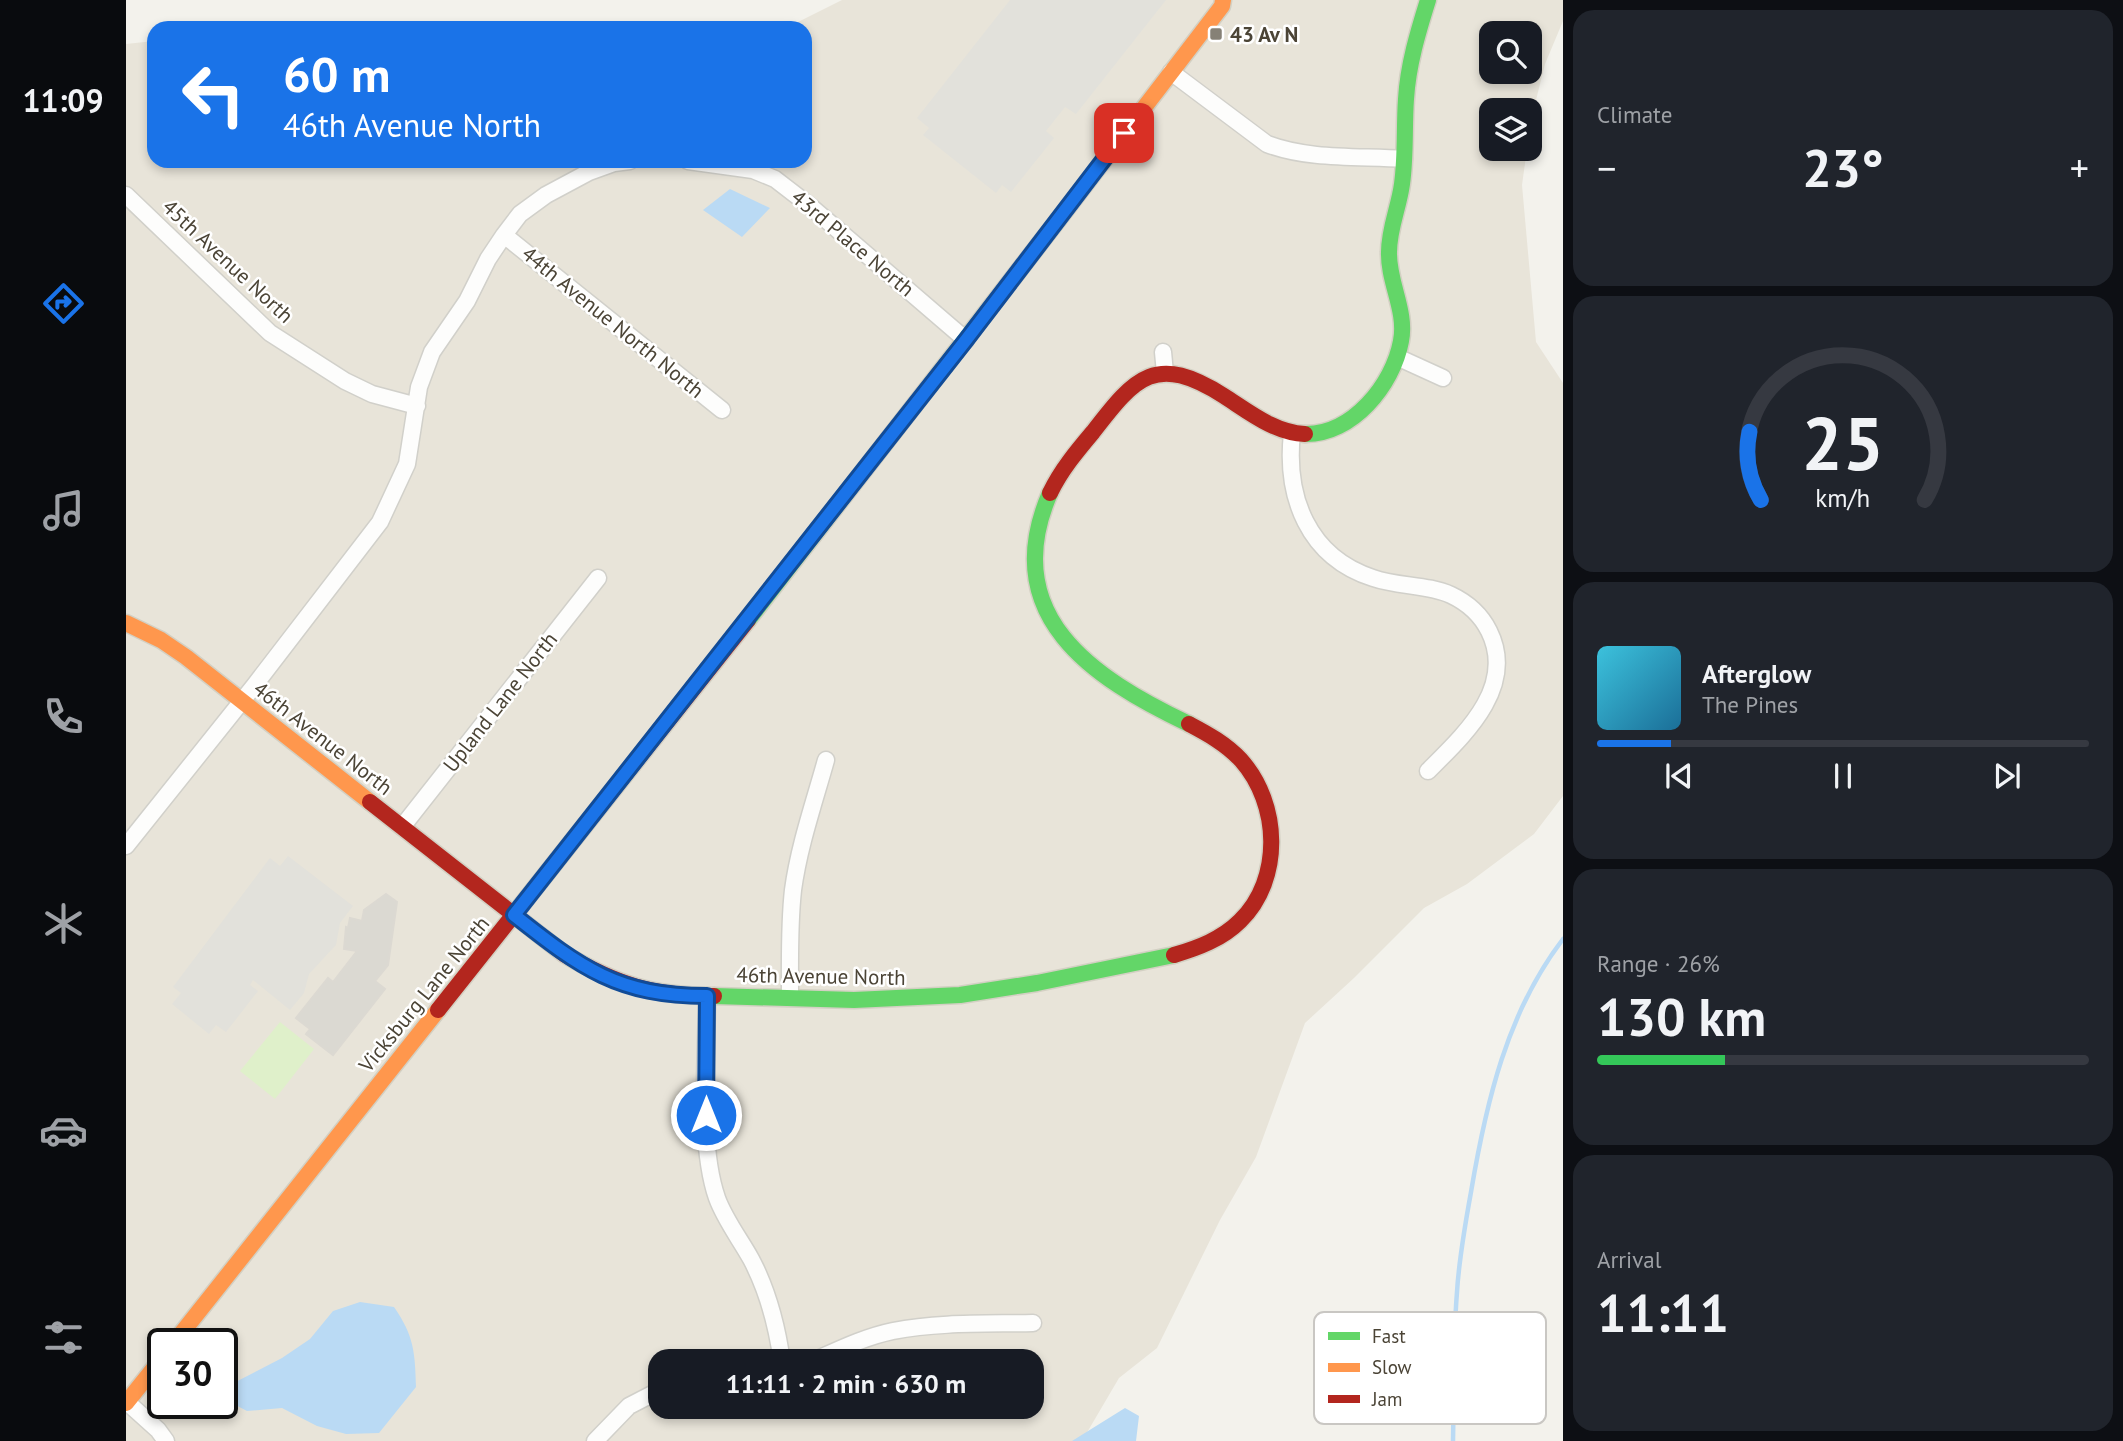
<!DOCTYPE html>
<html lang="en">
<head>
<meta charset="utf-8">
<style>
  :root { --surface:#171b24; --page:#20242c; --text:#f1f3f6; --muted:#9ea1a6; --line:#363941; --accent:#1a73e8 }
  body { margin:0; font-family:"PT Sans",sans-serif; background:var(--page); color:var(--text); height:100vh; display:flex; flex-direction:column; font-size:26px; white-space:nowrap }
  * { box-sizing:border-box; margin:0 }
  p { font-size:23px; color:var(--muted) }
  .icon { flex:none; width:38px; height:38px; fill:none; stroke:currentColor; stroke-width:2; stroke-linecap:round; stroke-linejoin:round }
  .map { position:relative; flex:1; overflow:hidden }
  .drawer { display:flex; flex-direction:column; gap:10px; padding:10px; background:#0d0f14; width:560px }
  .drawer>* { flex:none }
  .top-card { position:absolute; left:21px; top:21px; width:665px; height:147px; border-radius:21px; box-shadow:0 4px 10px #0003; background:#1a73e8; color:#fff; overflow:hidden }
  .tools { position:absolute; left:1353px; top:21px; display:grid; gap:14px }
  .tools a { display:grid; place-items:center; width:63px; height:63px; border-radius:14px; background:var(--surface); box-shadow:0 4px 10px #0003; font-size:35px }
  .speed { position:absolute; left:21px; top:1328px; display:flex; gap:14px; font-size:35px; font-weight:700; text-align:center }
  .speed>* { display:grid; place-content:center; width:91px; height:91px; border-radius:50%; background:var(--surface); box-shadow:0 4px 10px #0003; line-height:1 }
  .speed .limit { border:4px solid #111; border-radius:10px; background:#fff; color:#111 }
  .pin { position:absolute; display:grid; place-items:center; width:60px; height:60px; color:#fff; margin:-30px; border-radius:14px; box-shadow:0 4px 10px #0006 }
  .me { position:absolute; width:77px; margin:-38px; rotate:0deg; stroke-linejoin:round; filter:drop-shadow(0 0 5px #0008) }
  .turn { display:flex; align-items:center; gap:24px; height:147px; padding:0 21px; font-size:32px }
  .turn .icon { width:91px; height:91px; stroke-width:2.5 }
  .turn b { display:block; font-size:49px; line-height:60px }
  .big { font-size:52px; font-weight:700; line-height:1.1 }
  .drawer .card { flex:1; display:flex; flex-direction:column; justify-content:center; gap:10px; min-width:0; padding:0 24px; border-radius:21px; background:var(--page) }
  .drawer .dial { align-items:center; gap:0 }
  .dial svg { height:182px; overflow:visible; fill:none; stroke:var(--line); stroke-width:7; stroke-linecap:round; text-anchor:middle }
  .dial text { fill:var(--text); stroke:none }
  .song { display:flex; align-items:center; gap:21px }
  .cover { width:84px; height:84px; border-radius:10px; background:linear-gradient(135deg,hsl(190 70% 55%),hsl(200 70% 35%)) }
  .played { height:7px; border-radius:4px; background:linear-gradient(90deg,var(--accent) 15%,var(--line) 15%) }
  .keys { display:flex; justify-content:space-around; direction:ltr }
  .heat { display:flex; justify-content:space-between; align-items:center; font-size:38px; direction:ltr }
  .charge { height:10px; border-radius:5px; background:linear-gradient(90deg,#34c759 26%,var(--line) 0) }
  .trip { position:absolute; left:522px; top:1349px; width:396px; height:70px; border-radius:21px; background:var(--surface); box-shadow:0 4px 10px #0003; font-weight:700; line-height:70px; text-align:center }
  main { display:flex; flex:1; min-height:0 }
  .tab-bar { display:flex; flex-direction:column; width:126px; justify-content:space-around; align-items:center; background:#090b0e; color:var(--muted) }
  .tab-bar .icon { width:49px; height:49px }
  .tab-bar .selected { color:var(--accent) }
  .tab-bar b { font-size:32px; color:var(--text) }
  .map>svg:first-child { display:block }
  .residential { fill:#e8e4d9; fill-rule:evenodd }
  .green { fill:#dff0ca }
  .parking { fill:#e2e1db }
  .water { fill:#badaf4 }
  .lines { fill:none; stroke-linecap:round; stroke-linejoin:round }
  .stream { stroke:#badaf4; stroke-width:4.5 }
  .building { fill:#dbd9d2; stroke:#dcd9d2; stroke-width:2 }
  .street-casing { stroke:#d1d0ca; stroke-width:19 }
  .fast-casing { stroke:#d3d0c3; stroke-width:19 }
  .slow-casing { stroke:#d3d0c3; stroke-width:19 }
  .jam-casing { stroke:#d3d0c3; stroke-width:19 }
  .street { stroke:#fdfdfc; stroke-width:16 }
  .fast { stroke:#63d668; stroke-width:16 }
  .slow { stroke:#ff974d; stroke-width:16 }
  .jam { stroke:#b3261e; stroke-width:16 }
  .route-casing { stroke:#114b97; stroke-width:18 }
  .route { stroke:#1a73e8; stroke-width:12 }
  .poi-dot { fill:#868176; stroke:#fff; stroke-width:2.5 }
  .labels { text-anchor:middle; dominant-baseline:central; stroke-width:5; stroke-linejoin:round; paint-order:stroke }
  .poi-label { font-size:21px; font-weight:bold; fill:#4b4436; stroke:#fff; text-anchor:start }
  .street-label { font-size:21px; fill:#4b4436; stroke:#fff }
  .key { fill:#fff; stroke:#c9c7c3; stroke-width:2 }
  .key-label { font-size:19px; fill:#4b4436 }
</style>
</head>
<body>
<main>
<nav class="tab-bar">
<b>11:09</b>
<svg class="icon selected" aria-label="directions" viewBox="0 0 24 24"><path d="M12 3l9 9-9 9-9-9zM9 14v-3h6M13 9l2 2-2 2"/></svg>
<svg class="icon" aria-label="music" viewBox="0 0 24 24"><path d="M9 18V5l10-2v13"/><circle cx="6" cy="18" r="3"/><circle cx="16" cy="16" r="3"/></svg>
<svg class="icon" aria-label="phone" viewBox="0 0 24 24"><path d="M5 4h4l2 5-3 2q2 4 5 5l2-3 5 2v4C11 20 4 13 5 4z"/></svg>
<svg class="icon" aria-label="climate" viewBox="0 0 24 24"><path d="M12 3v18M4 7l16 10M4 17L20 7"/></svg>
<svg class="icon" aria-label="car" viewBox="0 0 24 24"><path d="M5 17H2v-5l4-1 3-4h7l3 4 3 1v5h-3M9 17h6M6 11h13"/><circle cx="7" cy="17" r="2"/><circle cx="17" cy="17" r="2"/></svg>
<svg class="icon" aria-label="filters" viewBox="0 0 24 24"><path d="M4 7h16M4 17h16"/><circle cx="9" cy="7" r="2"/><circle cx="15" cy="17" r="2"/></svg>
</nav>
<div class="map">
<svg width="1437" height="1441" viewBox="0 0 1437 1441">
  <rect width="100%" height="100%" fill="#f3f2ec"/>
  <path class="residential" d="M716 0H1437V21L1419 64 1404 124V110H1365V149H1401L1396 185 1410 342 1437 383V796L1408 834 1341 884 1298 908 1228 978 1179 1023 1130 1157 1094 1220 1031 1348 993 1378 956 1441H0V44L28 41V161H679V28H660ZM1365 33H1404V72H1365ZM37 1344H96V1404H37ZM534 1362H905V1407H534Z"/>
  <path class="green" d="M154 1022 188 1049 149 1099 114 1071Z"/>
  <path class="parking" d="M884 0H1040L950 114 939 107 920 131 928 138 885 192 876 185 870 193 797 135 803 128 791 118Z
    M162 856 227 906 214 923 210 945 183 974 178 993 164 1010 127 980 124 985 132 991 100 1032 90 1025 83 1034 46 1004 55 993 47 987 144 858 154 866Z"/>
  <path class="water" d="M604 189 644 208 616 237 577 210Z
    M234 1302 268 1307C288 1336 289 1352 290 1387L253 1433 220 1434 191 1426 156 1408 121 1411 102 1401 96 1393V1389L156 1358 184 1339 207 1311Z
    M999 1408 1013 1416 1010 1441H946Z"/>
  <g class="lines">
    <path class="stream" d="M1327 1441C1328 1391 1327 1341 1331 1292 1333 1258 1339 1225 1345 1192 1360 1103 1381 1012 1437 939"/>
  </g>
  <path class="building" d="M260 894 271 902 262 965 249 981 259 989 207 1055 180 1034 184 1029 170 1018 202 978 207 982 231 951 218 949 220 927 222 928 224 918 236 921 238 910Z"/>
  <g class="lines">
    <defs>
      <path id="street" d="M1045 72 1141 144C1183 160 1233 156 1278 159
        M562 161 627 170 649 179 684 206 840 340
        M0 195 144 333 219 381 246 394 291 406
        M378 235 596 410
        M1037 352 1039 373
        M1271 357 1317 378
        M1166 433C1159 497 1182 557 1247 578 1273 587 1301 584 1325 595 1342 603 1355 615 1363 631 1391 687 1338 735 1302 771
        M276 827 472 578
        M0 846 128 686 254 522 281 464 293 387 306 352 341 301 362 259 378 235 394 214 420 195 463 172 488 163 504 161
        M581 996C581 1056 572 1143 591 1198 599 1220 614 1239 625 1259 642 1291 651 1326 656 1362
        M664 997C664 962 663 926 667 890 673 846 688 803 700 760
        M685 1362C712 1350 738 1337 767 1331 813 1322 860 1324 907 1323
        M1 1402 32 1430 40 1441
        M469 1441 503 1406 534 1390"/>
      <path id="fast" d="M1179 434C1226 435 1267 385 1275 341 1281 311 1262 282 1263 252 1263 228 1273 207 1276 184 1280 156 1278 127 1280 99 1282 65 1292 32 1302 0
        M924 493C871 615 966 678 1063 724
        M622 620 932 220
        M588 996 728 1000 834 995 911 983 1048 955"/>
      <path id="slow" d="M932 220 1096 6 1097 0
        M0 623 35 640 60 657 244 802
        M47 1344 312 1010
        M0 1403 37 1357"/>
      <path id="jam" d="M924 493C935 470 951 451 967 432 1010 376 1030 353 1098 396 1123 412 1149 433 1179 434
        M244 802 438 954C491 985 527 996 588 996
        M1048 955C1072 948 1096 939 1114 921 1157 879 1154 804 1115 760 1100 744 1082 734 1063 724
        M312 1010 622 620"/>
    </defs>
    <use href="#street" class="street-casing"/>
    <use href="#fast" class="fast-casing"/>
    <use href="#slow" class="slow-casing"/>
    <use href="#jam" class="jam-casing"/>
    <use href="#street" class="street"/>
    <use href="#fast" class="fast"/>
    <use href="#slow" class="slow"/>
    <use href="#jam" class="jam"/>
  </g>
  <g class="lines">
    <defs>
      <path id="route" d="M580 1115 581 996C492 996 455 968 388 915L840 340 998 133"/>
    </defs>
    <use href="#route" class="route-casing"/>
    <use href="#route" class="route"/>
  </g>
  <rect class="poi-dot" x="1083" y="27" width="14" height="14" rx="3.5"/>
  <g class="labels">
    <g class="poi-label">
      <text x="1104" y="34">43 Av N</text>
    </g>
    <g class="street-label">
      <text transform="translate(727 243) rotate(40)">43rd Place North</text>
      <text transform="translate(102 261) rotate(43)">45th Avenue North</text>
      <text transform="translate(487 322) rotate(39)">44th Avenue North North</text>
      <text transform="translate(374 702) rotate(-52)">Upland Lane North</text>
      <text transform="translate(197 738) rotate(38)">46th Avenue North</text>
      <text transform="translate(695 976) rotate(1)">46th Avenue North</text>
      <text transform="translate(298 994) rotate(-51)">Vicksburg Lane North</text>
    </g>
  </g>
  <rect x="1188" y="1312" width="232" height="112" rx="10" class="key"/>
  <rect x="1202" y="1332" width="32" height="8" fill="#63d668"/>
  <rect x="1202" y="1363" width="32" height="9" fill="#ff974d"/>
  <rect x="1202" y="1395" width="32" height="8" fill="#b3261e"/>
  <g class="key-label">
    <text x="1246" y="1343">Fast</text>
    <text x="1246" y="1374">Slow</text>
    <text x="1246" y="1406">Jam</text>
  </g>
</svg>
<div class="tools">
<a><svg class="icon" aria-label="search" viewBox="0 0 24 24"><circle cx="10" cy="10" r="6"/><path d="M15 15l6 6"/></svg></a>
<a><svg class="icon" aria-label="layers" viewBox="0 0 24 24"><path d="M12 4l9 5-9 5-9-5zM3 14l9 5 9-5"/></svg></a>
</div>
<div class="speed"><div class="limit">30</div></div>
<div class="pin" style="left:998px;top:133px;background:#d93025"><svg class="icon" aria-label="arrive" viewBox="0 0 24 24"><path d="M6 21V4h12l-3 4 3 4H6"/></svg></div>
<svg class="me" style="left:580px;top:1115px" viewBox="-20 -20 40 40"><circle r="17" fill="#1a73e8" stroke="#fff" stroke-width="3"/><path d="M0-11L8 9 0 5-8 9z" fill="#fff"/></svg>
<div class="trip">11:11 · 2 min · 630 m</div>
<div class="top-card">
<div class="turn"><svg class="icon" aria-label="left" viewBox="0 0 24 24"><path d="M17 20v-9H6M10 6l-5 5 5 5"/></svg><div><b>60 m</b>46th Avenue North</div></div>
</div>
</div>
<section class="drawer">
<div class="card"><p>Climate</p>
<div class="heat"><a>−</a><b class="big">23°</b><a>+</a></div>
</div>
<div class="card dial"><svg viewBox="0 0 100 80">
<path d="M14 69A42 42 0 1 1 86 69"/>
<path d="M14 69A42 42 0 0 1 9 39" stroke="#1a73e8"/>
<text x="50" y="56" font-size="32" font-weight="700">25</text>
<text x="50" y="72" font-size="11">km/h</text>
</svg></div>
<div class="card">
<div class="song"><i class="cover"></i><div><b>Afterglow</b><p>The Pines</p></div></div>
<div class="played"></div>
<div class="keys"><svg class="icon" aria-label="previous" viewBox="0 0 24 24"><path d="M18 5L8 12l10 7zM5 5v14"/></svg><svg class="icon" aria-label="pause" viewBox="0 0 24 24"><path d="M8 5v14M16 5v14"/></svg><svg class="icon" aria-label="next" viewBox="0 0 24 24"><path d="M6 5l10 7-10 7zM19 5v14"/></svg></div>
</div>
<div class="card"><p>Range · 26%</p><b class="big">130 km</b><div class="charge"></div></div>
<div class="card"><p>Arrival</p><b class="big">11:11</b></div>
</section>
</main>
</body>
</html>
